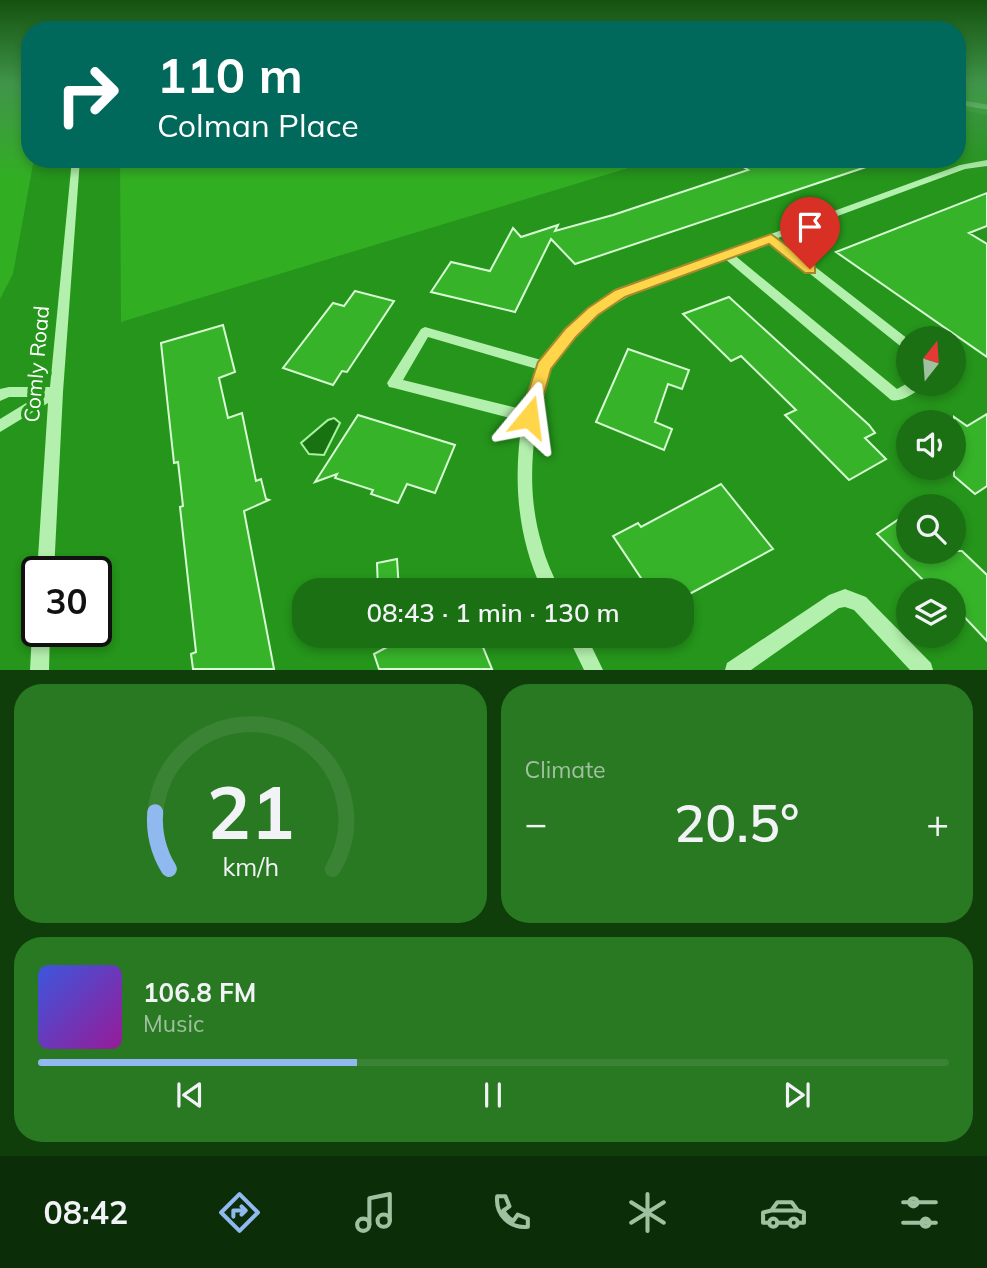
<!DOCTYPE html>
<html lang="en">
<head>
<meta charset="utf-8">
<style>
  :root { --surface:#1c7014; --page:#297822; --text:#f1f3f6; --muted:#a0c1a0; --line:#3a8234; --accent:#90b9f0 }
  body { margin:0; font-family:Mulish,sans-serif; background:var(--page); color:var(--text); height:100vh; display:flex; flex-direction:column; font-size:26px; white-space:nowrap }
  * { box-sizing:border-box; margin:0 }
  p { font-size:23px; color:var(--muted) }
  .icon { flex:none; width:38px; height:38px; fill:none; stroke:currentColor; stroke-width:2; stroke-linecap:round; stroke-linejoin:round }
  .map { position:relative; height:670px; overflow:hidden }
  .sheet { display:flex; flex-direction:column; gap:14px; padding:14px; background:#0f3e0b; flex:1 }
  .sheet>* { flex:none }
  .banner { position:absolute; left:21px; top:21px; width:945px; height:147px; border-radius:28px; box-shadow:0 4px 10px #0003; background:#00695c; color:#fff; overflow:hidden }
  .needle { width:46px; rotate:17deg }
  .buttons { position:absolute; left:896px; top:326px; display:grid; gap:14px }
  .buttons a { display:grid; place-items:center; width:70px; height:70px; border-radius:50%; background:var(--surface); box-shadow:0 4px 10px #0003; font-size:35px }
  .speed { position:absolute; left:21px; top:556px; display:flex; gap:14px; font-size:35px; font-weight:700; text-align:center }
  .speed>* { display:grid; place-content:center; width:91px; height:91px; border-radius:50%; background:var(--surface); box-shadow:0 4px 10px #0003; line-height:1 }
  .speed .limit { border:4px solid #111; border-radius:10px; background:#fff; color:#111 }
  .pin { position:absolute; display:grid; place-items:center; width:60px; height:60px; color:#fff; margin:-72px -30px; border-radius:50% 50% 50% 0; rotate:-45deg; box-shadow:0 0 7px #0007 }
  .pin .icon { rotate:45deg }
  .me { position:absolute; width:77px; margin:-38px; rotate:16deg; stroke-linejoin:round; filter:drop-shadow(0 0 5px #0008) }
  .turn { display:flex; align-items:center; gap:24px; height:147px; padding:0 21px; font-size:32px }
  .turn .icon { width:91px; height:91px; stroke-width:2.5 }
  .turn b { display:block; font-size:49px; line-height:60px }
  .big { font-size:52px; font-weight:600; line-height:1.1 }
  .sheet .card { flex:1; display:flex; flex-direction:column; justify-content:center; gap:10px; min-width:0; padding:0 24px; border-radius:28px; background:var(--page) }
  .sheet .dial { align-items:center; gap:0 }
  .dial svg { height:182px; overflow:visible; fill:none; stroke:var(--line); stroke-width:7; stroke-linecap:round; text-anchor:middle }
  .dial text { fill:var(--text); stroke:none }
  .song { display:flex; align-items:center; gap:21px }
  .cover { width:84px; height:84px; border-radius:10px; background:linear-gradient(135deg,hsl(230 70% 55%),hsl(300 70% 35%)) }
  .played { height:7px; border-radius:4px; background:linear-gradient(90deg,var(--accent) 35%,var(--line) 35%) }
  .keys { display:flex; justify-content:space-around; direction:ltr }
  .heat { display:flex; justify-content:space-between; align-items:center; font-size:38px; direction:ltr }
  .sheet .tiles { flex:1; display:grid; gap:14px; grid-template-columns:1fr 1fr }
  .card:last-child { grid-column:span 2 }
  .trip { position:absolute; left:292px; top:578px; width:402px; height:70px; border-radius:28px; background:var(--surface); box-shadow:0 4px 10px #0003; font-weight:600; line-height:70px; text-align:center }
  .tab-bar { display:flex; height:112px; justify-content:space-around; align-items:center; background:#0b2d08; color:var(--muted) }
  .tab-bar .icon { width:49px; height:49px }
  .tab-bar .active { color:var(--accent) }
  .tab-bar b { font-size:32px; color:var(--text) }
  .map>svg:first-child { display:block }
  .green { fill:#32ae23 }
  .water { fill:#197212; stroke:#a9f2a0; stroke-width:2 }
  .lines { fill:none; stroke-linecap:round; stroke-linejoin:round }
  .stream { stroke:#a9f2a0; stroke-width:5 }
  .building { fill:#37b32a; stroke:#d7fbd3; stroke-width:2 }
  .minor { fill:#b4f0ad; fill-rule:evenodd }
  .route { fill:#ffd54a; stroke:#a68a30; stroke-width:2 }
  .labels { text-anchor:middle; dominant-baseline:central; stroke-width:7; stroke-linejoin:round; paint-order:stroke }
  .street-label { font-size:21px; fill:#fff; stroke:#25951b }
</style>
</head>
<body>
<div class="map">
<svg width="987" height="670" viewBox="0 0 987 670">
  <rect width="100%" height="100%" fill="#25951b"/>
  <path class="green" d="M0 84H30V159H34L13 274 0 299Z
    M957 84H987V115L957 109Z
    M120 159H658L121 322Z"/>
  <path class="water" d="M334 418 340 423 324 455 309 454 301 443 328 420Z"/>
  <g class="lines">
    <path class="stream" d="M957 102 987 107"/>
  </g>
  <path class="building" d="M731 159H877L878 163 575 264 551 239 515 312 431 292 451 262 490 271 513 228 521 237 558 225 555 231 613 215 748 170Z
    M987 193V226L969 233 987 244V357L836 252Z
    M355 291 394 301 347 372 342 371 333 385 283 368 333 303 344 306Z
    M729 297 869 425 875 433 865 438 886 459 849 480 785 415 796 410 741 356 731 361 683 314Z
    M223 325 235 372 219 378 228 418 242 413 256 481 261 479 266 499 269 500 244 511 274 669H193L191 654 196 652 180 507 183 506 178 462 174 463 161 343Z
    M628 349 689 370 682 389 668 384 655 422 672 429 664 450 596 422Z
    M987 414V486L975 494 954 476V417L967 426Z
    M358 415 455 445 435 493 407 484 398 503 371 494 373 490 335 478 337 474 315 482Z
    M721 484 773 549 682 598V590H649L613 536 638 523 641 527Z
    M908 513V551H962L987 575V641L954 606V590H933L877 534Z
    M397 559 399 590H378L377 563Z
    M387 635H478L492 669H379L374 654 391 645Z"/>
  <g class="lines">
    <path class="minor" d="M72 159H80L63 392 54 572 37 573 48 403 0 432V419L36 397H9L0 401V389L9 387H50Z
      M987 160V166L965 169 778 238 908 339V351L904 349 769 241 733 254 897 389 908 383H925L924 387C914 392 902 403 891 400L724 258C667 278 607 297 567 345 560 353 553 362 549 371 541 391 537 413 535 434 530 471 531 509 542 545 546 561 553 575 560 590H542C517 535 513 480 522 421L394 388 389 387 387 383 421 329 425 327 541 360C566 325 598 302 637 283L960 165ZM428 337 537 369 525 410 403 380Z
      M845 589 866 597 931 663 933 670H910L854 610 845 607 839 608 751 670H725L727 663 829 595Z
      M37 625V632H50L49 670H30L32 632Z
      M567 635H586L603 670H584Z"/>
  </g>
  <linearGradient id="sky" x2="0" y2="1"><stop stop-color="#14520f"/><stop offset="0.47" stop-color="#40944a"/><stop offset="1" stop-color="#40944a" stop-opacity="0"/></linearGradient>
  <rect width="987" height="178" fill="url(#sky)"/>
  <path class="route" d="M771 234 815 266V273H805L769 244 625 297 598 315 576 337 551 369 536 423 529 425 523 423 520 417 538 362 565 329 588 308 615 290Z"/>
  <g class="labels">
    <g class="street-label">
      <text transform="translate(36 364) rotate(-85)">Comly Road</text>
    </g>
  </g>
</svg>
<div class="buttons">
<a><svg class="needle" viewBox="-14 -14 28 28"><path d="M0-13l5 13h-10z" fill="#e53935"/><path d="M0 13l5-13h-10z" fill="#a0c1a0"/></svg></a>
<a><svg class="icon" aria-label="sound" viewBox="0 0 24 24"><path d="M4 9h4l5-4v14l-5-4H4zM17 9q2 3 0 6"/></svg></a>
<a><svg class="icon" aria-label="search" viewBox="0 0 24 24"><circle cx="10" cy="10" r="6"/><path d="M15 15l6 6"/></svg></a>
<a><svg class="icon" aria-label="layers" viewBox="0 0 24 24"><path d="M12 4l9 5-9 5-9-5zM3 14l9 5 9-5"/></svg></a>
</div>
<div class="speed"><div class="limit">30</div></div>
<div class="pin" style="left:810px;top:269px;background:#d93025"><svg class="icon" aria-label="arrive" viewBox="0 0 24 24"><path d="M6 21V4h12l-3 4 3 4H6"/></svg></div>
<svg class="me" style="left:529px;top:417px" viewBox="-20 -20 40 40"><path d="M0-17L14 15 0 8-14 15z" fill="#ffd54a" stroke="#fff" stroke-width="4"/></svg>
<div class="trip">08:43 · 1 min · 130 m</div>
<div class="banner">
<div class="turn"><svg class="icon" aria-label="right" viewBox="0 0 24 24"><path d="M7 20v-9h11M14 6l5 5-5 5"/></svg><div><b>110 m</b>Colman Place</div></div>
</div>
</div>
<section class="sheet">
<div class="tiles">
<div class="card dial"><svg viewBox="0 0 100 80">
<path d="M14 69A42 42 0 1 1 86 69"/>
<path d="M14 69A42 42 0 0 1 8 44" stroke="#90b9f0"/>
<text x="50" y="56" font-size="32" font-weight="700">21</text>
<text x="50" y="72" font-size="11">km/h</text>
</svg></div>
<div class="card"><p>Climate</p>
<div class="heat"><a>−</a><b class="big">20.5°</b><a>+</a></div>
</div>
<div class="card">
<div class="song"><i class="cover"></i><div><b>106.8 FM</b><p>Music</p></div></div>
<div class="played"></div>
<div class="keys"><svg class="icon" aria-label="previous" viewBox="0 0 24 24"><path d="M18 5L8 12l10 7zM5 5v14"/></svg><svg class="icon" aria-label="pause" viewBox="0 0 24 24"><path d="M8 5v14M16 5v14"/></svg><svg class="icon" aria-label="next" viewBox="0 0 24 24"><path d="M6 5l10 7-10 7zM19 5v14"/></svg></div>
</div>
</div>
</section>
<nav class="tab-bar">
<b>08:42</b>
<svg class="icon active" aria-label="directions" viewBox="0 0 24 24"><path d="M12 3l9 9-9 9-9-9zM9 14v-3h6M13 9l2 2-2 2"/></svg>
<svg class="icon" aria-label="music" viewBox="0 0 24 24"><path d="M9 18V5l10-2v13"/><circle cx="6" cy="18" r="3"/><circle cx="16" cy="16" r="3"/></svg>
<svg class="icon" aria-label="phone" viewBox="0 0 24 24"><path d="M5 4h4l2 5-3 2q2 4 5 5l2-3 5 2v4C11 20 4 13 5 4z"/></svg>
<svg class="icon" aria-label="climate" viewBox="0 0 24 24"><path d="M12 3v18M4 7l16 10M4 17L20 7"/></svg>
<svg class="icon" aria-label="car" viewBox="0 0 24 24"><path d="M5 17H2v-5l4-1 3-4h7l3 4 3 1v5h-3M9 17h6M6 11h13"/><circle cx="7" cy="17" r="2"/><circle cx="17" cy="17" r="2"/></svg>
<svg class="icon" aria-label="filters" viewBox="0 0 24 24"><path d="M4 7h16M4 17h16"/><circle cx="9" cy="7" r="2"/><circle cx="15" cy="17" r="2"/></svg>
</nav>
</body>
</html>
